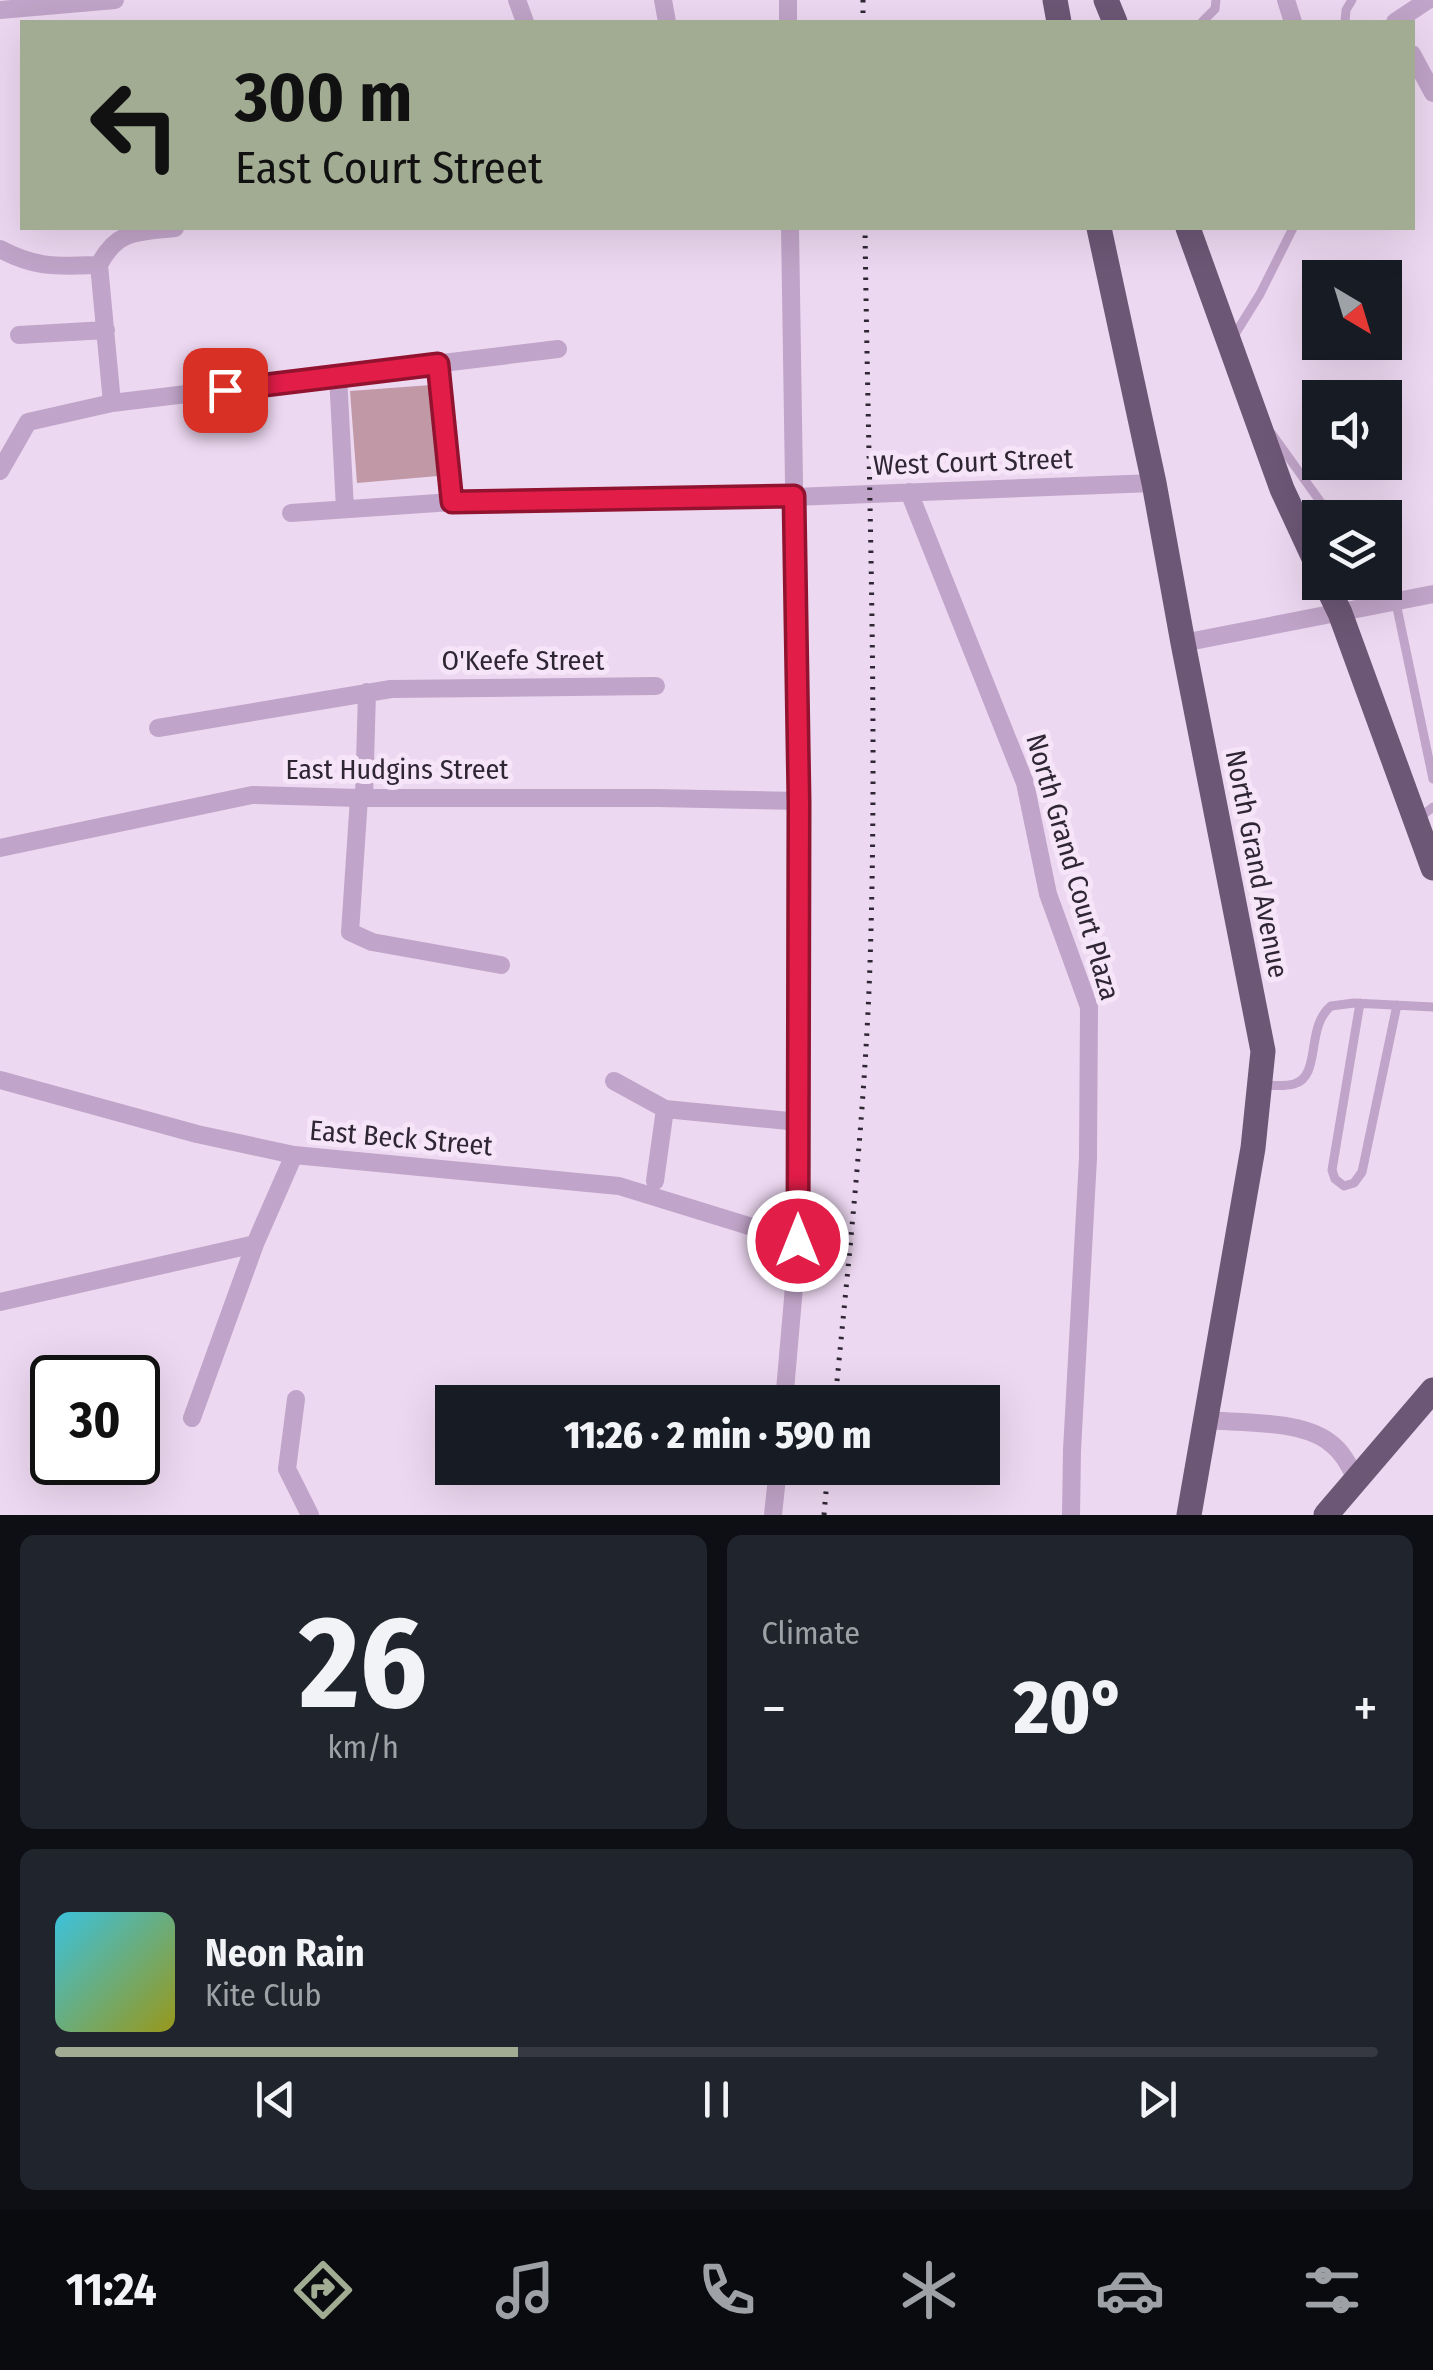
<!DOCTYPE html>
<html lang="en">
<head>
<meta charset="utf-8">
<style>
  :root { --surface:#171b24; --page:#20242c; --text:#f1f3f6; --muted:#9ea1a6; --line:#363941; --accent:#a1ac93 }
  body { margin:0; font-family:"Fira Sans Condensed",sans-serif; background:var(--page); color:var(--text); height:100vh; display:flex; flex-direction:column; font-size:38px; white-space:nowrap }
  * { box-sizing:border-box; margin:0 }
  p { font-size:32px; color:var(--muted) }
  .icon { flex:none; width:55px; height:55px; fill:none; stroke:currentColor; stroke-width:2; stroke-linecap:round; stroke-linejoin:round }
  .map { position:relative; height:1515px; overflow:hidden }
  .panel { display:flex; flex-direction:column; gap:20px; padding:20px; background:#0d0f14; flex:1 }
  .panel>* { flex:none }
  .top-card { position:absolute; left:20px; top:20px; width:1395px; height:210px; border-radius:0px; box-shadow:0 10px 40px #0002; background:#a1ac93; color:#111; overflow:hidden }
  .needle { width:65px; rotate:142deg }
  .controls { position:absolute; left:1302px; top:260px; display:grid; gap:20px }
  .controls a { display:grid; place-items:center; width:100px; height:100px; border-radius:0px; background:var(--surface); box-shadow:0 10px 40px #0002; font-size:50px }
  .speed { position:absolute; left:30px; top:1355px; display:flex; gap:20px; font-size:50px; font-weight:700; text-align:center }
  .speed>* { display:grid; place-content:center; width:130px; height:130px; border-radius:50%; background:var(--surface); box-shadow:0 10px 40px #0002; line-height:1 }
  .speed .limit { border:5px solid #111; border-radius:15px; background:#fff; color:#111 }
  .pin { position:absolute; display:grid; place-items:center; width:85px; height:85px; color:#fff; margin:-42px; border-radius:20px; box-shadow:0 5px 15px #0006 }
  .me { position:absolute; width:110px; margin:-55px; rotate:0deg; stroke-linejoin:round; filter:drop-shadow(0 0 8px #0008) }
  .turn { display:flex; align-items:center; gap:35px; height:210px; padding:0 50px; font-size:45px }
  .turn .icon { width:130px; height:130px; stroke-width:2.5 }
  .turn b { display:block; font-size:70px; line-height:85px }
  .big { font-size:75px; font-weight:800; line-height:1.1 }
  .panel .widget { flex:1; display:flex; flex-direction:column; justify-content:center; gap:15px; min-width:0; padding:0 35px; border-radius:15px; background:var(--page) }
  .panel .dial { align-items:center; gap:0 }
  .dial b { font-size:130px; line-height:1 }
  .song { display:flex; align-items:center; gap:30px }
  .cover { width:120px; height:120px; border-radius:15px; background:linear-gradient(135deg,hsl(190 70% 55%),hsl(60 70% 35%)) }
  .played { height:10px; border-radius:5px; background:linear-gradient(90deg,var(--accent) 35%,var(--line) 35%) }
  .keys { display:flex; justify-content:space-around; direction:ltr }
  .heat { display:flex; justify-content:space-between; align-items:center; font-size:55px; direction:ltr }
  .panel .tiles { flex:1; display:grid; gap:20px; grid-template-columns:1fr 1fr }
  .widget:last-child { grid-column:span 2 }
  .trip { position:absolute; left:435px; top:1385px; width:565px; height:100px; border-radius:0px; background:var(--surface); box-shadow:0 10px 40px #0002; font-weight:800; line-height:100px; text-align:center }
  .tabs { display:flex; height:160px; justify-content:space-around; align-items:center; background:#090b0e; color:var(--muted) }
  .tabs .icon { width:70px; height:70px }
  .tabs .on { color:var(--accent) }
  .tabs b { font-size:45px; color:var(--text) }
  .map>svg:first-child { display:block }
  .green { fill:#c098a6 }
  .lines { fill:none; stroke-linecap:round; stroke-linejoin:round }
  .lane { stroke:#c1a4c9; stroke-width:9 }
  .street { stroke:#c1a4c9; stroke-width:18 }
  .primary { stroke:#6c5776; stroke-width:25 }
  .rail { stroke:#2f2634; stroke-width:5; stroke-dasharray:2.5 8; stroke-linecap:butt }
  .route-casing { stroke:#92132f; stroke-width:25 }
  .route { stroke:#e11d48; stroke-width:18 }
  .labels { text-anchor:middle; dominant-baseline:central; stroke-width:10; stroke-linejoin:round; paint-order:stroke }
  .street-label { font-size:28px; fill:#2f2634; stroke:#f6e4f9 }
</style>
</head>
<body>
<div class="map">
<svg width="1433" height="1515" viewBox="0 0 1433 1515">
  <rect width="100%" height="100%" fill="#edd8f1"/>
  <path class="green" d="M431 385 438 476 357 483 350 391Z"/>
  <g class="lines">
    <path class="lane" d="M1202 22 1215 9 1216 0
      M1345 22 1346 10 1352 0
      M1232 339 1260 294 1293 228
      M1272 434 1332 518
      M1381 582 1396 603 1433 779
      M1418 819 1433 807
      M1360 1003 1332 1170 1335 1179 1344 1186 1354 1183 1362 1172 1397 1005
      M1260 1085C1270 1085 1284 1087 1294 1084 1322 1076 1305 1027 1331 1006L1354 1003 1433 1007"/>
    <path class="street" d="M517 0 525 22
      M663 0 667 22
      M788 0V22
      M1286 0 1293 22
      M0 10 115 0
      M1395 22 1428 0
      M1412 54 1433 93
      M0 249C37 269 59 266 99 265
      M19 335 106 330
      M438 364 452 502
      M338 376 345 509
      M112 403 99 265C117 229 139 232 175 228
      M0 471 28 422 112 403 558 349
      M909 492 1025 783 1048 894 1089 1007 1088 1158 1072 1450 1071 1515
      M291 513 452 502 794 497 1154 483
      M1183 643 1433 594
      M158 728 391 689 656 686
      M359 798 350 932 372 942 501 965
      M364 798 367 692
      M0 848 252 795 359 798H657L799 801
      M0 1080 197 1134 294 1155 619 1186 798 1241
      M614 1081 665 1109 799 1122
      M655 1181 665 1109
      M0 1302 255 1244
      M296 1399 287 1469 310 1515
      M784 1402 798 1241 799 801 790 228
      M192 1418 255 1244 294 1155
      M1206 1420C1241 1423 1300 1420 1329 1442 1342 1451 1349 1465 1356 1479
      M773 1515 778 1468"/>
    <path class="primary" d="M1055 0 1059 22
      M1106 0 1115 22
      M1099 228 1154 483 1183 643 1263 1051 1253 1148 1189 1515
      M1188 228 1282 489 1320 571
      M1325 582 1340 613 1433 868
      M1326 1515 1433 1390"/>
    <path class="rail" d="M863 0V22
      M835 1402C849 1256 865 1110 870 964 878 718 868 473 865 228
      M824 1515 828 1468"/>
  </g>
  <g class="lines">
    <defs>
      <path id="route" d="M225 390 438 364 452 502 794 496 799 802 798 1241"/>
    </defs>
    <use href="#route" class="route-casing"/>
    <use href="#route" class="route"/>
  </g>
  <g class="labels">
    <g class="street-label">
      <text transform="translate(973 462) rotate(-2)">West Court Street</text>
      <text x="523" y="660">O'Keefe Street</text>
      <text x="397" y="769">East Hudgins Street</text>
      <text transform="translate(1257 864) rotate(79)">North Grand Avenue</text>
      <text transform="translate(1073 867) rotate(74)">North Grand Court Plaza</text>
      <text transform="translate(401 1138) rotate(5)">East Beck Street</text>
    </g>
  </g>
</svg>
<div class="controls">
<a><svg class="needle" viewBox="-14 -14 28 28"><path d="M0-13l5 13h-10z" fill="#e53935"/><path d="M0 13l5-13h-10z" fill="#9ea1a6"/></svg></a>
<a><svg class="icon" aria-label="sound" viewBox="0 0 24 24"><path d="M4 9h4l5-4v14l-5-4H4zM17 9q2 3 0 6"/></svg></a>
<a><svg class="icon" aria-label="layers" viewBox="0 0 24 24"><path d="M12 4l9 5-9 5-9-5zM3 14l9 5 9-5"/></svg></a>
</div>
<div class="speed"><div class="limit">30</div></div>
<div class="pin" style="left:225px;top:390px;background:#d93025"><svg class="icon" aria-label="arrive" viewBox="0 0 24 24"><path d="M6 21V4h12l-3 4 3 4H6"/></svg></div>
<svg class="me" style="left:798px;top:1241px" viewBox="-20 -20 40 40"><circle r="17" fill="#e11d48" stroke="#fff" stroke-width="3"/><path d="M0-11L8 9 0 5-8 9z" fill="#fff"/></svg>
<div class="trip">11:26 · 2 min · 590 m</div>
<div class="top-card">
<div class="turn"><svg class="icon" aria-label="left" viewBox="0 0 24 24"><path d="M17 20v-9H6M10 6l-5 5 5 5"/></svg><div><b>300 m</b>East Court Street</div></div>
</div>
</div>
<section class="panel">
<div class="tiles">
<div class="widget dial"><b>26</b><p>km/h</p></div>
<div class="widget"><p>Climate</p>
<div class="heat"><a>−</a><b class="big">20°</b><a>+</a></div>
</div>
<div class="widget">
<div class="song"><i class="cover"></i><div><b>Neon Rain</b><p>Kite Club</p></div></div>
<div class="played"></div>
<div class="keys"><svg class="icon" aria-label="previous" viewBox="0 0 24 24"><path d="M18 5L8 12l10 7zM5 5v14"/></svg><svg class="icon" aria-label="pause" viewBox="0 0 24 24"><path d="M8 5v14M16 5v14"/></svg><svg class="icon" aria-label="next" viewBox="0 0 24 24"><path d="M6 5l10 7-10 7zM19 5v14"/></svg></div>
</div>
</div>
</section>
<nav class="tabs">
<b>11:24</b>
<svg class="icon on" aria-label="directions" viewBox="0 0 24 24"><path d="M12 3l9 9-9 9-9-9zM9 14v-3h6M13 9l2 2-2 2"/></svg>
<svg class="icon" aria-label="music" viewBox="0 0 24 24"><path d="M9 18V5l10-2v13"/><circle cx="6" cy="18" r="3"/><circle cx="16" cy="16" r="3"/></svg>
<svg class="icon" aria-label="phone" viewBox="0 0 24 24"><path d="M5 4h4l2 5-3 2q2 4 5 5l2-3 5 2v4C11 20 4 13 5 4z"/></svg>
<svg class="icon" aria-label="climate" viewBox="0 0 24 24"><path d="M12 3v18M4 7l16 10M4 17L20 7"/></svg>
<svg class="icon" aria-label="car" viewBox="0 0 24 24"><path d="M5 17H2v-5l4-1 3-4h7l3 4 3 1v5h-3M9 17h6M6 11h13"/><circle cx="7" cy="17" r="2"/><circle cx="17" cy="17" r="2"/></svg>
<svg class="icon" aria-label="filters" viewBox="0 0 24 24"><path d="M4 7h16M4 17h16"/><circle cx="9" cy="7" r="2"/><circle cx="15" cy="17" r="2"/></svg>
</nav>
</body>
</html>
